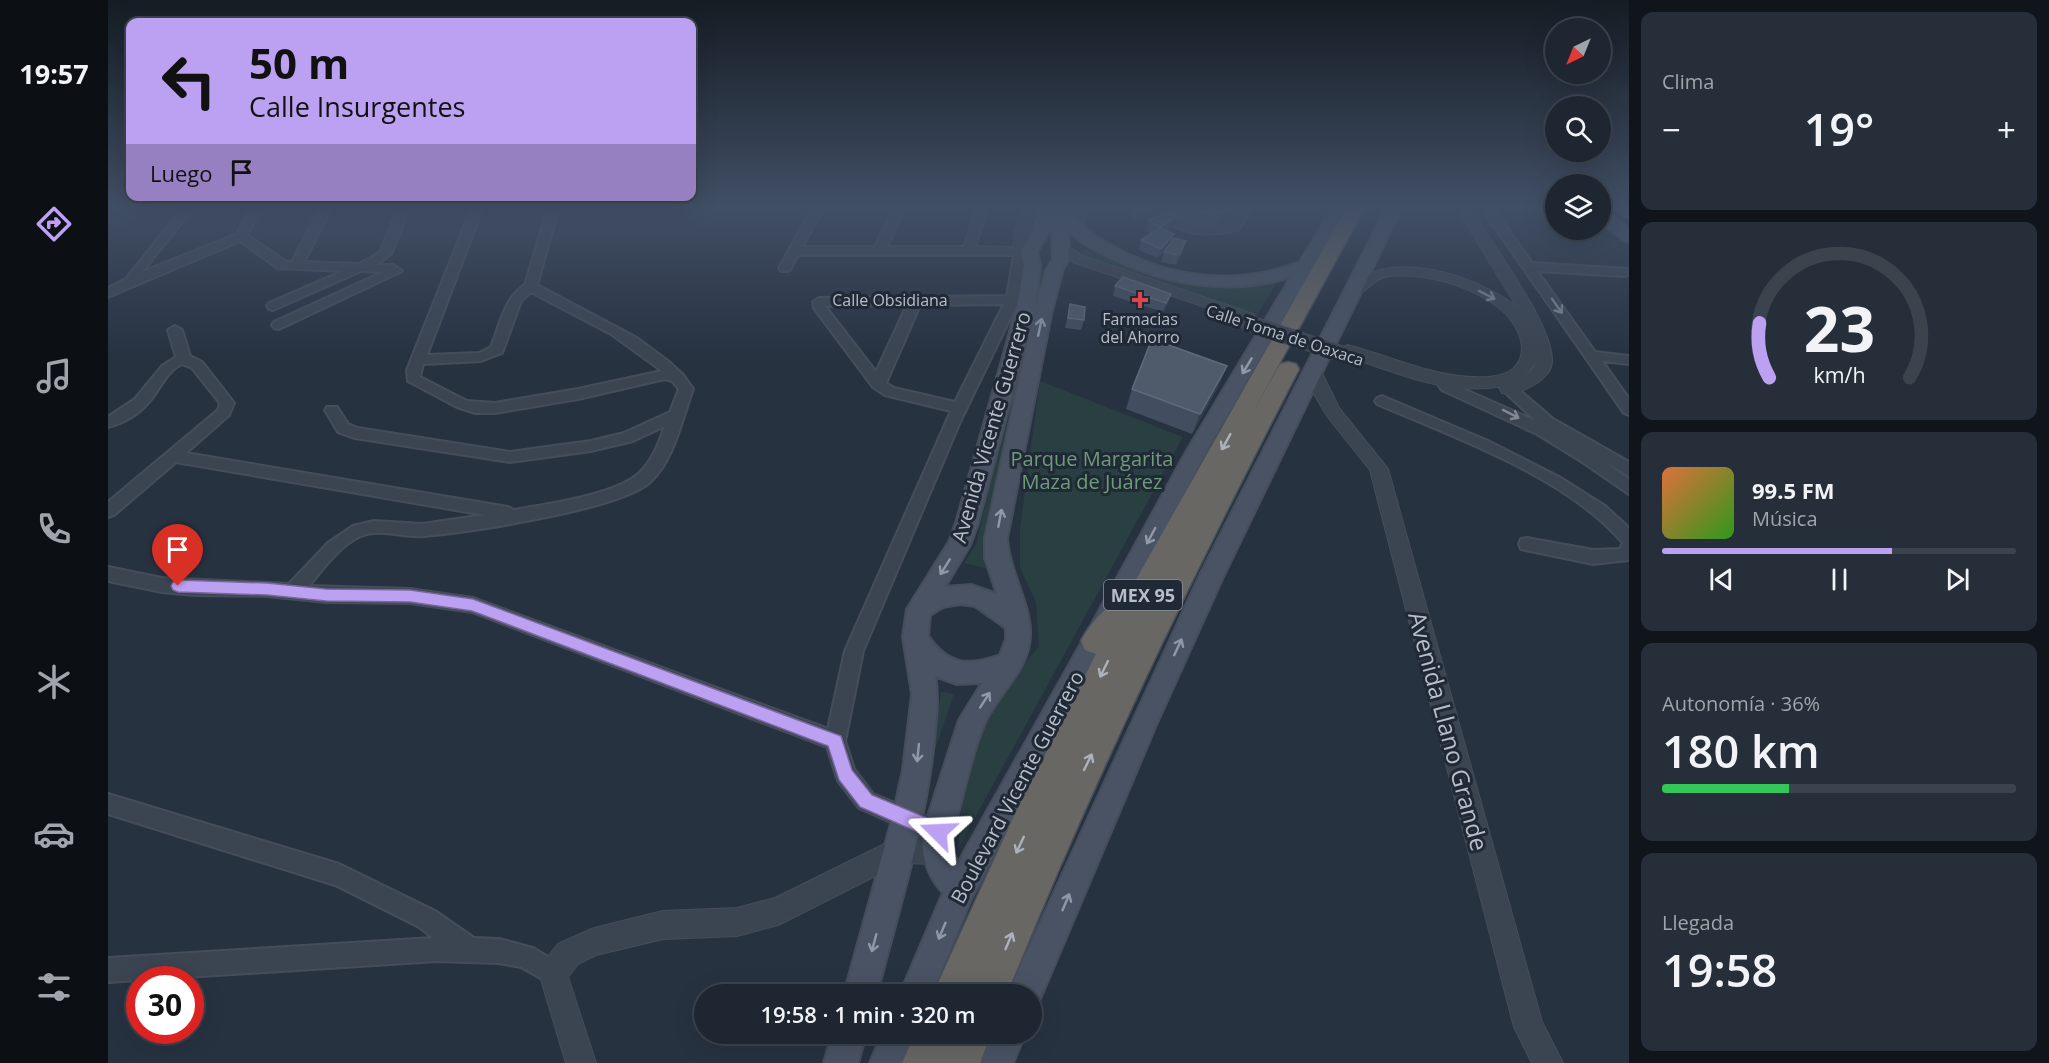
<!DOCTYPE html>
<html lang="es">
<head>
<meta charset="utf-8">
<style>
  :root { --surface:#1d2631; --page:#252e39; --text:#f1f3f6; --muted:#a0a5ab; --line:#3b434d; --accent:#bca0f2 }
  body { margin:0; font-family:"Open Sans",sans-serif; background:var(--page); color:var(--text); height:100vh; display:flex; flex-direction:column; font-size:22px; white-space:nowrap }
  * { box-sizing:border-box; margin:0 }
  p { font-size:20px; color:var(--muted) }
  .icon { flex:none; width:33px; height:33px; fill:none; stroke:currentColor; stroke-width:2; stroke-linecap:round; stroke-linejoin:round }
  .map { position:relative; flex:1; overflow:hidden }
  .side { display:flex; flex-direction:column; gap:12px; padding:12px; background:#10151b; width:420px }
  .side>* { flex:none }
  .guide { position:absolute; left:18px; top:18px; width:570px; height:183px; border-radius:12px; box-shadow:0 6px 24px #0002,0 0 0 2px var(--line); background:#bca0f2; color:#111; overflow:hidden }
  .needle { width:39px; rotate:223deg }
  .tools { position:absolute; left:1437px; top:18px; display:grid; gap:12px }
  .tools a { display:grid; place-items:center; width:66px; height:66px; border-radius:50%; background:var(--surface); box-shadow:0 6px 24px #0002,0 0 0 2px var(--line); font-size:30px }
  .speed { position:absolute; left:18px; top:966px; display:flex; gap:12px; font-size:30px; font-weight:700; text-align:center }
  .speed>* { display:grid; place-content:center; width:78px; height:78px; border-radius:50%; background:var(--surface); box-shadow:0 6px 24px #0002,0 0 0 2px var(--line); line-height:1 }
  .speed .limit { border:9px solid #d22; background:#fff; color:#111 }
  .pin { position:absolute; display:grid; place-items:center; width:51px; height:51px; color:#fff; margin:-62px -26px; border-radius:50% 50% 50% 0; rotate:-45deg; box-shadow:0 0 6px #0007 }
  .pin .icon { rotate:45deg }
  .me { position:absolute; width:66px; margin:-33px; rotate:291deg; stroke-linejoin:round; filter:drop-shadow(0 0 4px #0008) }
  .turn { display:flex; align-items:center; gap:21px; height:126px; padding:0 24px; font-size:27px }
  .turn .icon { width:78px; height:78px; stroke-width:2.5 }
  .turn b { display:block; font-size:42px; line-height:51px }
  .then { display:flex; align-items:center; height:57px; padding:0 24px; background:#0003; gap:12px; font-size:22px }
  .big { font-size:45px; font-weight:600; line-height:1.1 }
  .side .card { flex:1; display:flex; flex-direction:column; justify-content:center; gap:9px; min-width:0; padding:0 21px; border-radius:12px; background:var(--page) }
  .side .dial { align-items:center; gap:0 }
  .dial svg { height:156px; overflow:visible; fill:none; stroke:var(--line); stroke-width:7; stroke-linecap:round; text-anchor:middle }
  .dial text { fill:var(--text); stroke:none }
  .song { display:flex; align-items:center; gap:18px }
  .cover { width:72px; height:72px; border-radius:9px; background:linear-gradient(135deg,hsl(20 70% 55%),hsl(110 70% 35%)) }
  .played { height:6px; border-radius:3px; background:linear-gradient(90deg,var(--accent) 65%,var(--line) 65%) }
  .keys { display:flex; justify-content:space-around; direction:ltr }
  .heat { display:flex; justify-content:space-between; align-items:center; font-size:33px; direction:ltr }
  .charge { height:9px; border-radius:4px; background:linear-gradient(90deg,#34c759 36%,var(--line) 0) }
  .trip { position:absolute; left:586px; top:984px; width:348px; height:60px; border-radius:30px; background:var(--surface); box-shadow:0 6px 24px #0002,0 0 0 2px var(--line); font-weight:600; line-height:60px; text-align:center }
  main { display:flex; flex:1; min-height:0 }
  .menu { display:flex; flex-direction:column; width:108px; justify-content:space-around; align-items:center; background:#0c0f14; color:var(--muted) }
  .menu .icon { width:42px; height:42px }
  .menu .on { color:var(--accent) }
  .menu b { font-size:27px; color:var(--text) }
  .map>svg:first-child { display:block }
  .green { fill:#293f42 }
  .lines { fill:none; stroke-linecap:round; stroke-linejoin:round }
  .river { fill:#19293f; fill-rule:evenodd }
  .minor-casing { stroke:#454d5a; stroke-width:4 }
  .tertiary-casing { stroke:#454d5a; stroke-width:2 }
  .secondary-casing { stroke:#454d5a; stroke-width:4 }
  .trunk-casing { stroke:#464f5b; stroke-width:3 }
  .minor { fill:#3b4451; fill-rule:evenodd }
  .tertiary { fill:#3b4451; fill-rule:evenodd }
  .secondary { fill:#495364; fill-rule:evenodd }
  .trunk { fill:#686764; fill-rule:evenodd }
  .tertiary-bridge-casing { stroke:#454d5a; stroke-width:17; stroke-linecap:butt }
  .tertiary-bridge { stroke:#3b4451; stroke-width:15 }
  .wall { fill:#424e5f }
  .shaded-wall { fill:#323e4e }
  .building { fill:#4f5b6b; stroke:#5f6a7a; stroke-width:1.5 }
  .oneway { stroke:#808894 }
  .oneway2 { stroke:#9199a7 }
  .oneway3 { stroke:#acb2bc }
  .route { fill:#bca0f2; stroke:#7a689d; stroke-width:1.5 }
  .health-dot { fill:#e0444e; stroke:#202936; stroke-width:2 }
  .labels { text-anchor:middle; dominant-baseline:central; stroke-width:6; stroke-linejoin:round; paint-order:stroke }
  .far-street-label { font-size:16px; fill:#b8bfcb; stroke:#202936 }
  .far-poi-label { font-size:16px; fill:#b8bfcb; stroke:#202936 }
  .shield { fill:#202936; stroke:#8a929e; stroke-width:1.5 }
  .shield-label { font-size:18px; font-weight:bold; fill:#b8bfcb }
  .street-label { font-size:20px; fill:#b8bfcb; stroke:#202936 }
  .park-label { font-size:20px; fill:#6f9b79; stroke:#202936 }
  .near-street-label { font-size:24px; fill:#b8bfcb; stroke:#202936 }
</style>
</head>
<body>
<main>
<nav class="menu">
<b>19:57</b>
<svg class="icon on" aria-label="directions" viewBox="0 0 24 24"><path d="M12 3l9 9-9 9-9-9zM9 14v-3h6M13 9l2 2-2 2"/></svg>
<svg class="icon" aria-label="music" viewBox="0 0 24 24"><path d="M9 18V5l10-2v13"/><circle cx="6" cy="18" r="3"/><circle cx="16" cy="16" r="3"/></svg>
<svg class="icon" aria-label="phone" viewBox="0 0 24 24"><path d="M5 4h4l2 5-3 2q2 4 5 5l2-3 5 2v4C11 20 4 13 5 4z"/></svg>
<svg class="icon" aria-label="climate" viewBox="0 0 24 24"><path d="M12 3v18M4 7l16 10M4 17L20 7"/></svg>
<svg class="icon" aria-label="car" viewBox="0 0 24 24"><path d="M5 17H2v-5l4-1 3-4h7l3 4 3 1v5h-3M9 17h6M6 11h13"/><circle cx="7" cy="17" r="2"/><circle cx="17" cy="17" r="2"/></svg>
<svg class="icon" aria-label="filters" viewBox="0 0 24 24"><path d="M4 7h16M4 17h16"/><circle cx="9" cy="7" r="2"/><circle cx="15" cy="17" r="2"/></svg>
</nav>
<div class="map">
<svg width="1521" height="1063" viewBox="0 0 1521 1063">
  <rect width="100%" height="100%" fill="#273241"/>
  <path class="green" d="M981 250 1064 276 1172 277 1149 315 976 257 972 251Z
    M931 268 937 269 875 548 877 568 856 563 868 545Z
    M932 381 1075 437 851 847 854 785 872 729 891 696 931 646 928 602 912 568V528Z
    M833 692 846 694 822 764Z"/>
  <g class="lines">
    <path class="river" d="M1493 207H1514L1521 214V230L1514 228Z"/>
    <defs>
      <path id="minor" d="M0 207H24L19 210 0 211Z
        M75 207H86L34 272 129 234 143 207H154L139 235 177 261 184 262 213 207H224L196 262 250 264 263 258 272 252 291 207H302L283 254 268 265H285L294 271 171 329 166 328 164 325 166 322 275 272 253 271 165 310 161 309 159 306 161 303 235 271 170 268 132 241 0 297V288L18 279Z
        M364 207H375L319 355 371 353 383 347C392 325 396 298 417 285L440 207H451L429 285 529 338 560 361 575 375 585 389C574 419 566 461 541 483 509 510 361 532 316 536 296 538 272 528 253 536 232 545 215 569 201 586L302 589 365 598 720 729 737 651 843 411 777 395 765 387 706 308 705 302 711 298 803 297 808 295 813 297 899 296 906 255H690L681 271H673L671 268 705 207H716L694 247H767L786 207H797L779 247H856L869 207H880L867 247 916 248 918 251 912 296 920 300 918 303 909 304 851 424 755 651 737 741 746 769 765 794 838 824 841 832 838 840 830 843 751 808 730 781 719 747 364 612 302 603 218 602 159 596 86 595 54 592 0 581V567L54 578 181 584 220 543 245 526 266 521 314 524 377 515 68 462 6 515 0 517V502L110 410 112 403 84 368 74 364C58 371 52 390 40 403 30 415 15 423 0 427V417L27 399 54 366 68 357 60 330 67 326 74 330 82 356 94 362 126 403 121 415 78 453 400 507 406 510C438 504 507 495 530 474 544 462 551 443 557 426L525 441 483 451 402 462 247 438 230 432 217 410 219 407H229L240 424 250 428 402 452 483 441 516 433 562 412 571 389 564 381 557 379 470 399 387 413H367L349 407 300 381 299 370ZM423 292 503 334 554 371 470 389 387 403 359 401 312 377 315 364 373 361 394 353 413 301ZM896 304 847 402 786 388 778 383 812 305ZM799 305 768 372 717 306Z
        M1050 207H1061C1072 230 1101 230 1123 225L1134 207H1145L1131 229C1102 237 1065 238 1050 207Z
        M1373 207H1384L1424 263 1520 269V275L1516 276 1429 271 1487 352 1521 356V364L1494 361 1521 399V415L1516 413Z
        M1333 374 1338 376 1344 384 1428 421 1384 380 1386 377H1396L1445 419 1521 462V476L1496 461 1521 480V494L1473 461 1429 434 1334 390 1326 379Z
        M1274 396 1380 441 1451 477 1497 506 1521 528V560L1485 564 1413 549 1411 544 1413 539 1419 538 1485 550 1512 549 1515 543C1459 477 1348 438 1269 404L1267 401 1269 398Z
        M0 794 231 864 327 911 366 938 391 939 425 948 453 965 457 973 453 981 445 985 413 967 391 963 329 961 0 982V958L325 938 311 927 227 885 0 814Z"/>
      <path id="tertiary" d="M914 207H927L921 230 919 248 928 252 921 256 907 254 905 251 907 230Z
        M967 207H980L975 230 968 234 961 230Z
        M1348 207H1361C1382 241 1445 324 1444 361 1444 370 1436 378 1429 383 1419 389 1405 396 1394 393L1392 389 1394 386C1339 397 1284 371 1233 354L1231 350 1239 345C1287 357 1329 380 1380 377 1428 374 1419 329 1390 307 1361 285 1318 273 1282 276 1267 277 1260 292 1247 295L1240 291C1276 244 1370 276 1409 307ZM1428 362C1427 368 1422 372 1417 376Z
        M954 242 975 256 1145 314 1148 317 1145 320H1135L965 262 947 246Z
        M1206 368 1212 369 1231 408 1280 469 1434 1022 1455 1063H1424L1406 1027 1262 470 1219 416 1202 387 1198 373 1200 369Z
        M791 837 828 838 837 842 841 851 837 860 828 864 793 863 670 925 629 936 555 939 488 955 470 964 460 977 488 1063H458L431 973 435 963 450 944 486 928 555 911 629 908 667 898Z"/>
      <path id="secondary" d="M932 207H947L940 232 929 252 932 265 927 307 870 523 862 545 837 587 863 585 889 594 877 558V538L926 310 939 269 945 259 944 227 950 207H965L964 211C978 233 991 239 1013 251 1070 280 1133 285 1192 262L1225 207H1240L1097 454 863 899 824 994H792L835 893C819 875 813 856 815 832L851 720 874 683 849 684 827 676C831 698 828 718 826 740 818 826 790 910 769 994H736L784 820 795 770 804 694 795 637 799 609 841 542 848 523 909 307 916 265 913 252 925 231ZM960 229C970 242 984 248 998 255 1055 285 1121 296 1183 277L1077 454 979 633 850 863 844 850 845 832C855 798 862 758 876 725 888 695 921 671 922 636 924 607 901 572 899 538L944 310 955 269 961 259ZM852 604 867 606 898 628V639L892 655C860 667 840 665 820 636L822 615 835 607Z
        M1279 207H1294L1115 577 1048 725 929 1006 924 1008V994H901L905 982 1091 577Z
        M1509 207H1521V218L1516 216Z
        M1492 209 1497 210 1521 229V242L1515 240 1492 221Z
        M724 1034H758L750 1063H716Z
        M774 1034H808L796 1063H762Z
        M883 1034H917L905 1063H870Z"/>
      <path id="trunk" d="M1239 207H1257L1144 414 1172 364 1180 362 1188 364 1191 369C1085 574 985 780 899 994H825L906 816 988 654 977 650 973 641C981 625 1000 602 1017 599Z
        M807 1034H883L872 1063H794Z"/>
    </defs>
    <use href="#minor" class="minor-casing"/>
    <use href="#tertiary" class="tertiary-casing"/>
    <use href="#secondary" class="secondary-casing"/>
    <use href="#trunk" class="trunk-casing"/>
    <use href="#minor" class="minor"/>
    <use href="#tertiary" class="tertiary"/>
    <use href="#secondary" class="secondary"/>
    <use href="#trunk" class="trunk"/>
    <defs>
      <path id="tertiary-bridge" d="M1137 322 1237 355"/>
    </defs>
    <use href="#tertiary-bridge" class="tertiary-bridge-casing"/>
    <use href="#tertiary-bridge" class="tertiary-bridge"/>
  </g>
  <path class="wall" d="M1017 207H1052L1050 216 1028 221 1020 212 1021 210H1019Z
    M1061 207H1131L1123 223 1107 228 1087 226 1072 221 1069 218 1066 226 1059 231 1066 234 1064 241H1078L1075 251 1068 265 1053 262 1056 252 1058 249 1050 258 1031 250 1033 240 1044 234 1037 230 1040 220 1063 213Z
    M1007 286 1060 303 1055 312 1005 296Z
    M962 304 976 320 973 330 957 328Z
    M1119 366 1111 385 1084 434 1018 409 1024 389Z"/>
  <path class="shaded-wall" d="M1049 207H1052L1050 216 1028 221 1030 212Z
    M1129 207H1131L1123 223 1107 228 1112 214Z
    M1069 216 1066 226 1049 238 1052 228Z
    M1066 234 1063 243 1050 258 1053 249Z
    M1078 241 1075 251 1068 265 1071 255Z
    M1063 294 1060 303 1055 312 1058 303Z
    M1119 366 1111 385 1084 434 1092 414Z"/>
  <path class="building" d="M1027 207H1049L1030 212Z
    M1078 207H1129L1128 209 1112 214 1092 212Z
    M1063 212 1069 216 1052 228 1040 220Z
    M1052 228 1066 234 1053 249 1033 240Z
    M1066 238 1078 241 1071 255 1056 252Z
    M1015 277 1063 294 1058 303 1007 286Z
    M962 304 977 307 976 320 960 318Z
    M1044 339 1119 366 1092 414 1024 389Z"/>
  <defs><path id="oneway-shaft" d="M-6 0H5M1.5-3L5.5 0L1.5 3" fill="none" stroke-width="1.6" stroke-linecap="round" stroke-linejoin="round" transform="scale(1.5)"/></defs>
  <g class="oneway">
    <use href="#oneway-shaft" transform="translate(1379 295) rotate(27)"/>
    <use href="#oneway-shaft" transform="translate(1449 306) rotate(55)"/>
    <use href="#oneway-shaft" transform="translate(1403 414) rotate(27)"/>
  </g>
  <g class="oneway2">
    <use href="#oneway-shaft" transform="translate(932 327) rotate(-78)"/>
    <use href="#oneway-shaft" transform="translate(1139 366) rotate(121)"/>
    <use href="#oneway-shaft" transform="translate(892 518) rotate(-79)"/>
    <use href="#oneway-shaft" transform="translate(1043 536) rotate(118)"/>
    <use href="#oneway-shaft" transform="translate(837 567) rotate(122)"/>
    <use href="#oneway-shaft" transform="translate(1070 647) rotate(-65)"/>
    <use href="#oneway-shaft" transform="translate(877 700) rotate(-57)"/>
    <use href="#oneway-shaft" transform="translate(810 753) rotate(96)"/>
    <use href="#oneway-shaft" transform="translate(958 902) rotate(-67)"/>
    <use href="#oneway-shaft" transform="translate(834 931) rotate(113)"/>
    <use href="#oneway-shaft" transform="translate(766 943) rotate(105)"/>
  </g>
  <g class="oneway3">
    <use href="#oneway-shaft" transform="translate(1118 442) rotate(119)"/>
    <use href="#oneway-shaft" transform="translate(996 669) rotate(116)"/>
    <use href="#oneway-shaft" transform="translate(980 762) rotate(-64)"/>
    <use href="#oneway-shaft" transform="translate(912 845) rotate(115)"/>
    <use href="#oneway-shaft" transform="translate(901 941) rotate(-67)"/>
  </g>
  <linearGradient id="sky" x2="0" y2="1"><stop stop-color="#151c24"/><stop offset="0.58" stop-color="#414f65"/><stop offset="1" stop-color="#414f65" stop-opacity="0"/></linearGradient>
  <rect width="1521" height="356" fill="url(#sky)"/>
  <path class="route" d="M70 580 159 583 218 589 302 590 365 599 733 736 744 770 764 795 836 825 839 832 836 838 830 841 752 807 731 780 720 746 364 611 302 602 218 601 159 595 70 592 65 590 63 586 65 582Z"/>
  <path class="health-dot" d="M1029 291h6v6h6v6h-6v6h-6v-6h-6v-6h6z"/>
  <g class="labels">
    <g class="far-street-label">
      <text x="782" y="300">Calle Obsidiana</text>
      <text transform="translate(1177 335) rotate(18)">Calle Toma de Oaxaca</text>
    </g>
    <g class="far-poi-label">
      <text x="1032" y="319">Farmacias<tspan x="1032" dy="18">del Ahorro</tspan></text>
    </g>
    <rect class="shield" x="996" y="580" width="78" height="30" rx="4.5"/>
    <g class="shield-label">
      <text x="1035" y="595">MEX 95</text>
    </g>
    <g class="street-label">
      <text transform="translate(883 427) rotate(-74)">Avenida Vicente Guerrero</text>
      <text transform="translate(909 787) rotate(-62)">Boulevard Vicente Guerrero</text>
    </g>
    <g class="park-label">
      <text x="984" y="458">Parque Margarita<tspan x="984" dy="23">Maza de Juárez</tspan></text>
    </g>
    <g class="near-street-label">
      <text transform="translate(1341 731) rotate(75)">Avenida Llano Grande</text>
    </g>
  </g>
</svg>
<div class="tools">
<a><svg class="needle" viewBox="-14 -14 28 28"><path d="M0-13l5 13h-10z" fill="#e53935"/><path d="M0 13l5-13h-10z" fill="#a0a5ab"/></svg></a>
<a><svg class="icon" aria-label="search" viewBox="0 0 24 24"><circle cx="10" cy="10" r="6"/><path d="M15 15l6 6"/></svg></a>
<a><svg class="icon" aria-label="layers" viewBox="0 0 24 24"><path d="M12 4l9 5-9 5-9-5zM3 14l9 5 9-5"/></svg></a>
</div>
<div class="speed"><div class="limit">30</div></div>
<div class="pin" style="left:70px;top:586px;background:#d93025"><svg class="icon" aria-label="arrive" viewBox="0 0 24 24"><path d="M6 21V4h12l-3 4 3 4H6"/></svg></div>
<svg class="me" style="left:830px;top:832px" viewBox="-20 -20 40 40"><path d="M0-17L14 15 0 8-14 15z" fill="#bca0f2" stroke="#fff" stroke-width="4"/></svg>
<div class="trip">19:58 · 1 min · 320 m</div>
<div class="guide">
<div class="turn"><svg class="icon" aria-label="left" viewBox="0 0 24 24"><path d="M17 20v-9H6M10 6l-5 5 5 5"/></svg><div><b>50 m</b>Calle Insurgentes</div></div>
<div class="then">Luego<svg class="icon" aria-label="arrive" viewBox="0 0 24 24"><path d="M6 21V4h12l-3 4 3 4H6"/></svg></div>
</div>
</div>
<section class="side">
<div class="card"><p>Clima</p>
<div class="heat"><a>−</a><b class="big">19°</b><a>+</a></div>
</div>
<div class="card dial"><svg viewBox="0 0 100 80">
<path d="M14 69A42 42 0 1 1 86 69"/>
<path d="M14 69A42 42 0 0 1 9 41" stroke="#bca0f2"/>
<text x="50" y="56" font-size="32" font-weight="700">23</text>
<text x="50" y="72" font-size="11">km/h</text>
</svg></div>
<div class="card">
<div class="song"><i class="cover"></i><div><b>99.5 FM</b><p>Música</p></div></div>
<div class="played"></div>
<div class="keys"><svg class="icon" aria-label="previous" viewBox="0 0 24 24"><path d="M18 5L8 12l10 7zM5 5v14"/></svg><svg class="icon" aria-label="pause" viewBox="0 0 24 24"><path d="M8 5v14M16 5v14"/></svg><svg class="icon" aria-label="next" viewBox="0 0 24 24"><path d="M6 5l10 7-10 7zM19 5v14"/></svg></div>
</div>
<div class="card"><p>Autonomía · 36%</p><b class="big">180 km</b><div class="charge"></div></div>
<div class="card"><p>Llegada</p><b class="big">19:58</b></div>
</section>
</main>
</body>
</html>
